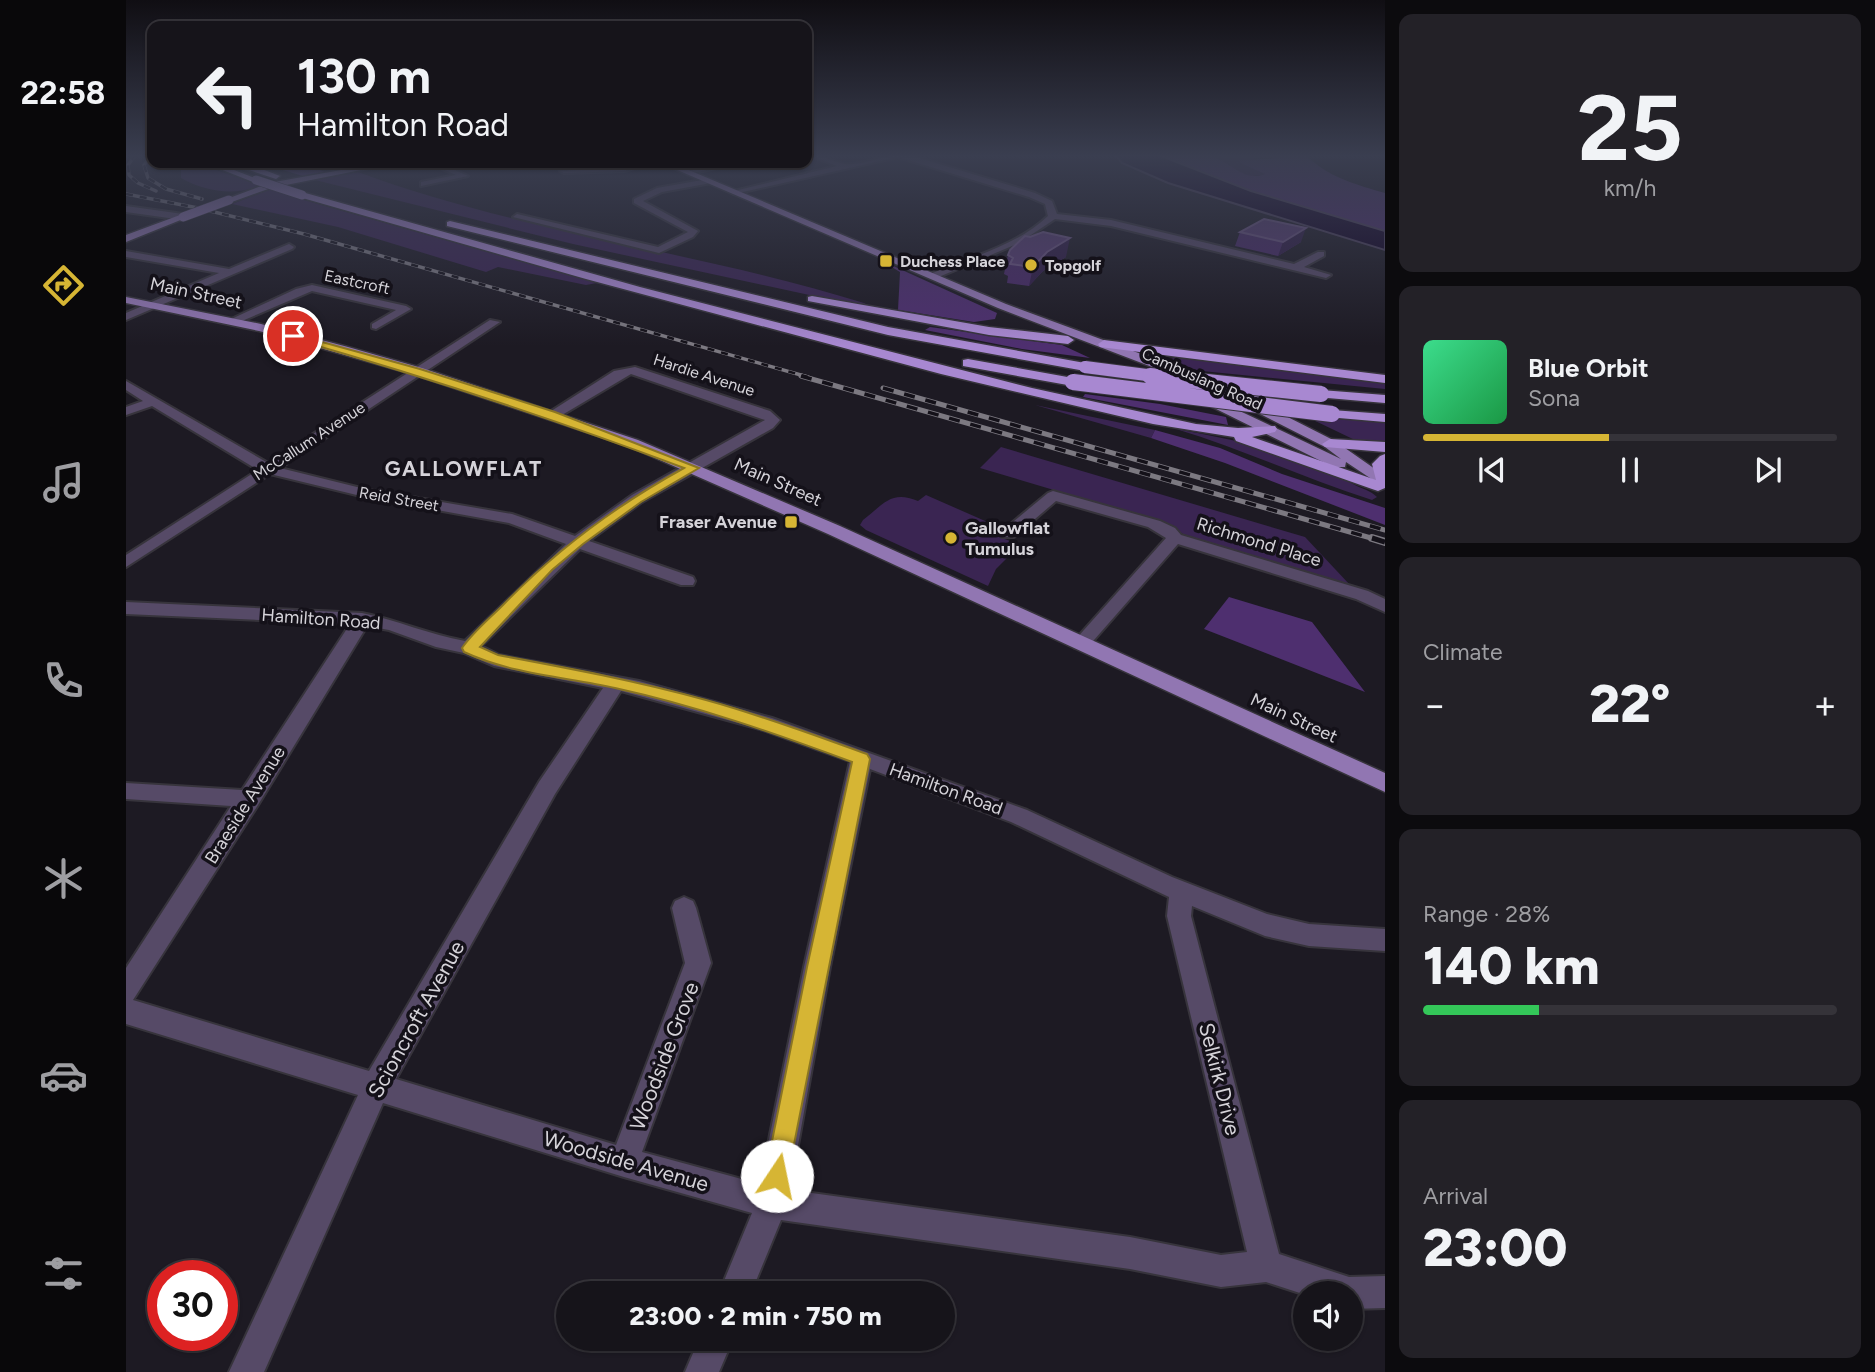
<!DOCTYPE html>
<html lang="en">
<head>
<meta charset="utf-8">
<style>
  :root { --surface:#16141a; --page:#232127; --text:#f1f3f6; --muted:#9e9ea2; --line:#353339; --accent:#d6b534 }
  body { margin:0; font-family:Figtree,sans-serif; background:var(--page); color:var(--text); height:100vh; display:flex; flex-direction:column; font-size:26px; white-space:nowrap }
  * { box-sizing:border-box; margin:0 }
  p { font-size:23px; color:var(--muted) }
  .icon { flex:none; width:38px; height:38px; fill:none; stroke:currentColor; stroke-width:2; stroke-linecap:round; stroke-linejoin:round }
  .map { position:relative; flex:1; overflow:hidden }
  .sheet { display:flex; flex-direction:column; gap:14px; padding:14px; background:#0c0b0e; width:490px }
  .sheet>* { flex:none }
  .hud { position:absolute; left:21px; top:21px; width:665px; height:147px; border-radius:14px; box-shadow:0 2px 5px #0004,0 0 0 2px var(--line); background:#16141a; color:var(--text); overflow:hidden }
  .tools { position:absolute; left:1167px; top:1281px; display:grid; gap:14px }
  .tools a { display:grid; place-items:center; width:70px; height:70px; border-radius:50%; background:var(--surface); box-shadow:0 2px 5px #0004,0 0 0 2px var(--line); font-size:35px }
  .speed { position:absolute; left:21px; top:1260px; display:flex; gap:14px; font-size:35px; font-weight:700; text-align:center }
  .speed>* { display:grid; place-content:center; width:91px; height:91px; border-radius:50%; background:var(--surface); box-shadow:0 2px 5px #0004,0 0 0 2px var(--line); line-height:1 }
  .speed .limit { border:10px solid #d22; background:#fff; color:#111 }
  .pin { position:absolute; display:grid; place-items:center; width:60px; height:60px; color:#fff; margin:-30px; border:4px solid #fff; border-radius:50%; box-shadow:0 2px 7px #0007 }
  .me { position:absolute; width:77px; margin:-38px; rotate:11deg; stroke-linejoin:round; filter:drop-shadow(0 0 5px #0008) }
  .turn { display:flex; align-items:center; gap:24px; height:147px; padding:0 35px; font-size:32px }
  .turn .icon { width:91px; height:91px; stroke-width:2.5 }
  .turn b { display:block; font-size:49px; line-height:60px }
  .big { font-size:52px; font-weight:800; line-height:1.1 }
  .sheet .card { flex:1; display:flex; flex-direction:column; justify-content:center; gap:10px; min-width:0; padding:0 24px; border-radius:14px; background:var(--page) }
  .sheet .dial { align-items:center; gap:0 }
  .dial b { font-size:91px; line-height:1 }
  .song { display:flex; align-items:center; gap:21px }
  .cover { width:84px; height:84px; border-radius:10px; background:linear-gradient(135deg,hsl(150 70% 55%),hsl(140 70% 35%)) }
  .played { height:7px; border-radius:4px; background:linear-gradient(90deg,var(--accent) 45%,var(--line) 45%) }
  .keys { display:flex; justify-content:space-around; direction:ltr }
  .heat { display:flex; justify-content:space-between; align-items:center; font-size:38px; direction:ltr }
  .charge { height:10px; border-radius:5px; background:linear-gradient(90deg,#34c759 28%,var(--line) 0) }
  .trip { position:absolute; left:430px; top:1281px; width:399px; height:70px; border-radius:35px; background:var(--surface); box-shadow:0 2px 5px #0004,0 0 0 2px var(--line); font-weight:800; line-height:70px; text-align:center }
  main { display:flex; flex:1; min-height:0 }
  .dock { display:flex; flex-direction:column; width:126px; justify-content:space-around; align-items:center; background:#09080a; color:var(--muted) }
  .dock .icon { width:49px; height:49px }
  .dock .active { color:var(--accent) }
  .dock b { font-size:32px; color:var(--text) }
  .map>svg:first-child { display:block }
  .green { fill:#3a2552 }
  .forest { fill:#4e2f6f }
  .water { fill:#100023; stroke:#4b3f5a; stroke-width:2 }
  .lines { fill:none; stroke-linecap:round; stroke-linejoin:round }
  .minor-casing { stroke:#37343c; stroke-width:4 }
  .major-casing { stroke:#37343c; stroke-width:3 }
  .highway-casing { stroke:#37343c; stroke-width:3 }
  .minor { fill:#564a67; fill-rule:evenodd }
  .major { fill:#9176b2; fill-rule:evenodd }
  .highway { fill:#a888d1; fill-rule:evenodd }
  .rail-far2-casing { stroke:#7c7981; stroke-width:3.5 }
  .rail-far1-casing { stroke:#7c7981; stroke-width:5 }
  .rail-casing { stroke:#7c7981; stroke-width:8 }
  .rail-far2 { stroke:#141119; stroke-width:2.5; stroke-dasharray:7; stroke-linecap:butt }
  .rail-far1 { stroke:#141119; stroke-width:3.5; stroke-dasharray:11; stroke-linecap:butt }
  .rail { stroke:#141119; stroke-width:5; stroke-dasharray:15; stroke-linecap:butt }
  .major-bridge-casing { stroke:#37343c; stroke-width:10; stroke-linecap:butt }
  .highway-bridge-far2-casing { stroke:#37343c; stroke-width:10; stroke-linecap:butt }
  .highway-bridge-far1-casing { stroke:#37343c; stroke-width:14; stroke-linecap:butt }
  .highway-bridge-casing { stroke:#37343c; stroke-width:18; stroke-linecap:butt }
  .major-bridge { stroke:#9176b2; stroke-width:9 }
  .highway-bridge-far2 { stroke:#a888d1; stroke-width:9 }
  .highway-bridge-far1 { stroke:#a888d1; stroke-width:12 }
  .highway-bridge { stroke:#a888d1; stroke-width:16 }
  .wall { fill:#482a66 }
  .shaded-wall { fill:#301c46 }
  .building { fill:#573c72; stroke:#6b5482; stroke-width:2 }
  .route { fill:#d6b534; stroke:#8b7622; stroke-width:2 }
  .poi-dot { fill:#d6b534; stroke:#141119; stroke-width:2.5 }
  .labels { text-anchor:middle; dominant-baseline:central; stroke-width:7; stroke-linejoin:round; paint-order:stroke }
  .far-poi-label { font-size:16px; font-weight:bold; fill:#d5d3d9; stroke:#141119; text-anchor:start }
  .far-street-label { font-size:16px; fill:#d5d3d9; stroke:#141119 }
  .street-label { font-size:18px; fill:#d5d3d9; stroke:#141119 }
  .poi-label { font-size:18px; font-weight:bold; fill:#d5d3d9; stroke:#141119; text-anchor:end }
  .far-district-label { font-size:21px; font-weight:bold; letter-spacing:2px; fill:#d5d3d9; stroke:#141119 }
  .near-street-label { font-size:21px; fill:#d5d3d9; stroke:#141119 }
</style>
</head>
<body>
<main>
<nav class="dock">
<b>22:58</b>
<svg class="icon active" aria-label="directions" viewBox="0 0 24 24"><path d="M12 3l9 9-9 9-9-9zM9 14v-3h6M13 9l2 2-2 2"/></svg>
<svg class="icon" aria-label="music" viewBox="0 0 24 24"><path d="M9 18V5l10-2v13"/><circle cx="6" cy="18" r="3"/><circle cx="16" cy="16" r="3"/></svg>
<svg class="icon" aria-label="phone" viewBox="0 0 24 24"><path d="M5 4h4l2 5-3 2q2 4 5 5l2-3 5 2v4C11 20 4 13 5 4z"/></svg>
<svg class="icon" aria-label="climate" viewBox="0 0 24 24"><path d="M12 3v18M4 7l16 10M4 17L20 7"/></svg>
<svg class="icon" aria-label="car" viewBox="0 0 24 24"><path d="M5 17H2v-5l4-1 3-4h7l3 4 3 1v5h-3M9 17h6M6 11h13"/><circle cx="7" cy="17" r="2"/><circle cx="17" cy="17" r="2"/></svg>
<svg class="icon" aria-label="filters" viewBox="0 0 24 24"><path d="M4 7h16M4 17h16"/><circle cx="9" cy="7" r="2"/><circle cx="15" cy="17" r="2"/></svg>
</nav>
<div class="map">
<svg width="1259" height="1372" viewBox="0 0 1259 1372">
  <rect width="100%" height="100%" fill="#1d1a23"/>
  <path class="green" d="M1071 154H1147L1161 158 1134 157 1114 163 1140 174C1115 181 1112 168 1093 159 1087 156 1078 155 1071 154Z
    M55 163H71L136 186C108 195 82 193 55 178Z
    M232 172C396 233 572 251 738 303L748 309 447 244 189 180Z
    M145 189 171 198 471 283 460 285 372 267 360 272 212 227 106 204Z
    M1051 357 1259 384V389L1066 370 1045 363V359Z
    M909 405 1029 430 1025 438Z
    M1181 417 1259 422V443L1233 442Z
    M1050 429C1111 440 1173 453 1227 484 1236 489 1244 490 1251 497L1246 500C1179 479 1117 449 1050 429Z
    M875 447 1179 537 1224 585 1057 534 1042 524 854 468Z
    M800 495 866 524 862 533 884 541 878 547 888 551 870 569 862 586 740 530 734 525 737 520C758 504 765 490 792 501Z"/>
  <path class="forest" d="M1030 154C1050 154 1077 150 1095 160 1110 168 1120 181 1139 174L1114 163 1113 160 1158 158 1147 154H1179C1199 176 1231 185 1259 193V231L1125 191Z
    M134 163H174L202 173 180 177Z
    M754 260 871 313 869 319 848 322 772 310 774 272Z
    M804 327 936 345 964 358 896 349 799 330Z
    M959 394 1034 404 1100 417 1102 425 957 397Z
    M1029 430 1094 448 1156 474 1259 508V525L1099 463 1025 438Z
    M1103 597 1186 622 1239 692 1078 629Z"/>
  <path class="water" d="M988 154H1030L1125 191 1259 231V250L1042 183 996 163Z"/>
  <g class="lines">
    <defs>
      <path id="minor" d="M681 154C695 154 706 162 719 164 736 166 761 154 780 154L909 193 926 201 931 214 985 220 1168 264 1192 252H1198V256L1178 267 1205 275 1200 278 985 226 929 219 893 243 808 279 804 278V274C843 258 892 245 922 216L919 204 903 197 772 157 608 194 604 192 711 166Z
        M303 163H313L342 176 295 186V182L330 175Z
        M514 163H526L498 171 438 173 434 171 498 167Z
        M599 163H614L562 174 558 172Z
        M582 179 585 183 536 192 517 201 572 231 567 237 533 253 387 217 391 214 532 247 562 232 508 203V199L531 188Z
        M0 206 57 214 61 217 57 220 0 212Z
        M163 244 168 247 166 249 0 320V313L93 273 0 257V251L103 269Z
        M186 285 280 306 285 309 250 329 246 328V324L270 310 186 291 109 324 99 322 170 289Z
        M364 320 374 322 154 468 239 489 386 514 449 536 506 495 639 420 505 374 431 418 426 419 419 415 488 371 509 367 644 411 654 420 647 428 516 502 463 541 567 577 569 581 567 585H555L454 549 355 646 373 655 513 681 646 718 901 810 1046 877 1141 914 1183 924 1259 929V951L1183 946 1139 936 1066 906 1065 916 1153 1254 1223 1277 1259 1276V1308L1225 1309V1293L1180 1295 1140 1282 1095 1287 1004 1269 655 1220 625 1293H593L626 1213 498 1177 257 1103 138 1372H103L232 1095 0 1024V968L105 806 0 799V783L116 790 224 624 0 614V602L236 613C271 620 304 635 339 641L440 544 383 523 239 497 144 474 0 567V555L132 470 26 406 0 415V407L17 401 0 390V381L142 463ZM241 626 263 630 310 647 338 653 368 666 477 688 413 782 243 1071 7 1000 132 805ZM495 691 634 729 724 761 678 967 634 1184 516 1152 585 963 570 908 567 901 558 897 549 901 546 908 559 963 490 1145 270 1079 429 794ZM744 769 885 822 1043 897 1041 916 1121 1252 1095 1255 1004 1237 664 1190 704 967Z
        M927 491 1034 521 1049 528 1055 535 1242 591 1259 599V612L1230 599 1052 544 961 648H949L946 644 949 640 1040 538 1022 527 930 501 888 537H876L874 534 876 531 922 493Z
        M573 1339H607L593 1372H559Z"/>
      <path id="major" d="M254 163H270L145 188 103 203 98 200 143 183Z
        M535 163H546L880 304 1099 385 1209 441 1259 476V488L1220 462 1219 467H1207L1068 398 1075 394 1080 395 1215 459 1199 447 1089 391 872 308Z
        M54 215 62 217 0 242V235Z
        M0 297 135 324 222 347 296 368 512 440 714 526 1259 773V792L702 534 502 446 286 374 212 353 133 331 0 303Z"/>
      <path id="highway" d="M79 163H90L134 180 127 182Z
        M114 163H120L154 176 150 179 114 167Z
        M176 192 514 287 906 388 1070 424 1112 428 1149 426 1151 429 1149 432 1126 437 1250 480 1246 464 1254 456 1259 454V488L1252 491 1246 489 1110 441 1108 437 1027 424 815 374 460 279 173 197 171 195Z
        M324 221 762 327 959 363 966 367 959 371 762 335 321 226V222Z
        M686 296 863 327 942 336 948 340 942 344 863 335 682 301V297Z
        M978 340 1259 375V383L974 347 972 344Z
        M842 359 947 378 954 382 947 386 837 366V360Z
        M1195 390 1259 395V403L1190 397V391Z
        M1206 410 1259 414V422L1201 417 1199 414Z
        M1204 439 1259 442V452L1199 447 1196 444Z"/>
    </defs>
    <use href="#minor" class="minor-casing"/>
    <use href="#major" class="major-casing"/>
    <use href="#highway" class="highway-casing"/>
    <use href="#minor" class="minor"/>
    <use href="#major" class="major"/>
    <use href="#highway" class="highway"/>
    <defs>
      <path id="rail-far2" d="M10 154 2 165 3 175 12 183 30 191
        M26 154 18 165 22 178 40 189 76 199
        M0 194 72 208 178 234 682 377"/>
      <path id="rail-far1" d="M675 376 1252 540
        M757 388 1259 530"/>
      <path id="rail" d="M1246 538 1259 542"/>
    </defs>
    <use href="#rail-far2" class="rail-far2-casing"/>
    <use href="#rail-far1" class="rail-far1-casing"/>
    <use href="#rail" class="rail-casing"/>
    <use href="#rail-far2" class="rail-far2"/>
    <use href="#rail-far1" class="rail-far1"/>
    <use href="#rail" class="rail"/>
    <defs>
      <path id="major-bridge" d="M57 217 103 200"/>
      <path id="highway-bridge-far2" d="M130 180 176 195"/>
      <path id="highway-bridge-far1" d="M959 367 1036 377"/>
      <path id="highway-bridge" d="M1024 376 1195 394
        M947 382 1206 414"/>
    </defs>
    <use href="#major-bridge" class="major-bridge-casing"/>
    <use href="#highway-bridge-far2" class="highway-bridge-far2-casing"/>
    <use href="#highway-bridge-far1" class="highway-bridge-far1-casing"/>
    <use href="#highway-bridge" class="highway-bridge-casing"/>
    <use href="#major-bridge" class="major-bridge"/>
    <use href="#highway-bridge-far2" class="highway-bridge-far2"/>
    <use href="#highway-bridge-far1" class="highway-bridge-far1"/>
    <use href="#highway-bridge" class="highway-bridge"/>
  </g>
  <path class="wall" d="M1114 232 1175 242 1152 256 1109 246Z
    M904 237 940 257 917 271 903 286 881 283 882 276 878 274 882 255Z"/>
  <path class="shaded-wall" d="M1180 228 1175 242 1152 256 1157 242Z
    M944 238 940 257 917 271 903 286 907 267 921 252Z"/>
  <path class="building" d="M1138 219 1180 228 1157 242 1114 232Z
    M917 232 944 238 921 252 907 267 884 264 887 258 882 255 884 250 899 236 904 237Z"/>
  <linearGradient id="sky" x2="0" y2="1"><stop stop-color="#100e13"/><stop offset="0.45" stop-color="#3a3e50"/><stop offset="1" stop-color="#3a3e50" stop-opacity="0"/></linearGradient>
  <rect width="1259" height="346" fill="url(#sky)"/>
  <path class="route" d="M167 334 294 369 429 412 573 468 515 502 457 544 426 570 354 647 372 655C442 668 511 681 580 700 635 715 688 735 741 754L744 759 660 1185 651 1189 643 1185 639 1176 681 967 726 762C648 733 571 706 489 688 439 677 385 674 338 652L336 648C347 632 363 619 377 605 431 549 489 506 558 468 428 419 297 376 164 338L162 336Z"/>
  <g class="poi-dot">
    <rect x="753" y="254" width="14" height="14" rx="3.5"/>
    <circle cx="905" cy="265" r="7"/>
    <rect x="658" y="515" width="14" height="14" rx="3.5"/>
    <circle cx="825" cy="538" r="7"/>
  </g>
  <g class="labels">
    <g class="far-poi-label">
      <text x="774" y="261">Duchess Place</text>
      <text x="919" y="265">Topgolf</text>
    </g>
    <g class="far-street-label">
      <text transform="translate(231 282) rotate(12)">Eastcroft</text>
      <text transform="translate(578 375) rotate(18)">Hardie Avenue</text>
      <text transform="translate(1076 379) rotate(24)">Cambuslang Road</text>
      <text transform="translate(183 441) rotate(-33)">McCallum Avenue</text>
      <text transform="translate(273 499) rotate(10)">Reid Street</text>
    </g>
    <g class="street-label">
      <text transform="translate(70 293) rotate(12)">Main Street</text>
      <text transform="translate(652 482) rotate(24)">Main Street</text>
      <text transform="translate(1133 542) rotate(17)">Richmond Place</text>
      <text transform="translate(195 619) rotate(4)">Hamilton Road</text>
      <text transform="translate(1168 718) rotate(25)">Main Street</text>
      <text transform="translate(820 789) rotate(20)">Hamilton Road</text>
      <text transform="translate(119 805) rotate(-58)">Braeside Avenue</text>
    </g>
    <g class="poi-label">
      <text x="651" y="522">Fraser Avenue</text>
      <text x="839" y="528" text-anchor="start">Gallowflat<tspan x="839" dy="21">Tumulus</tspan></text>
    </g>
    <g class="far-district-label">
      <text x="338" y="468">GALLOWFLAT</text>
    </g>
    <g class="near-street-label">
      <text transform="translate(290 1019) rotate(-61)">Scioncroft Avenue</text>
      <text transform="translate(538 1056) rotate(-69)">Woodside Grove</text>
      <text transform="translate(1094 1079) rotate(76)">Selkirk Drive</text>
      <text transform="translate(500 1161) rotate(16)">Woodside Avenue</text>
    </g>
  </g>
</svg>
<div class="tools">
<a><svg class="icon" aria-label="sound" viewBox="0 0 24 24"><path d="M4 9h4l5-4v14l-5-4H4zM17 9q2 3 0 6"/></svg></a>
</div>
<div class="speed"><div class="limit">30</div></div>
<div class="pin" style="left:167px;top:336px;background:#d93025"><svg class="icon" aria-label="arrive" viewBox="0 0 24 24"><path d="M6 21V4h12l-3 4 3 4H6"/></svg></div>
<svg class="me" style="left:651px;top:1176px" viewBox="-20 -20 40 40"><circle r="19" fill="#fff"/><path d="M0-13L10 11 0 6-10 11z" fill="#d6b534"/></svg>
<div class="trip">23:00 · 2 min · 750 m</div>
<div class="hud">
<div class="turn"><svg class="icon" aria-label="left" viewBox="0 0 24 24"><path d="M17 20v-9H6M10 6l-5 5 5 5"/></svg><div><b>130 m</b>Hamilton Road</div></div>
</div>
</div>
<section class="sheet">
<div class="card dial"><b>25</b><p>km/h</p></div>
<div class="card">
<div class="song"><i class="cover"></i><div><b>Blue Orbit</b><p>Sona</p></div></div>
<div class="played"></div>
<div class="keys"><svg class="icon" aria-label="previous" viewBox="0 0 24 24"><path d="M18 5L8 12l10 7zM5 5v14"/></svg><svg class="icon" aria-label="pause" viewBox="0 0 24 24"><path d="M8 5v14M16 5v14"/></svg><svg class="icon" aria-label="next" viewBox="0 0 24 24"><path d="M6 5l10 7-10 7zM19 5v14"/></svg></div>
</div>
<div class="card"><p>Climate</p>
<div class="heat"><a>−</a><b class="big">22°</b><a>+</a></div>
</div>
<div class="card"><p>Range · 28%</p><b class="big">140 km</b><div class="charge"></div></div>
<div class="card"><p>Arrival</p><b class="big">23:00</b></div>
</section>
</main>
</body>
</html>
